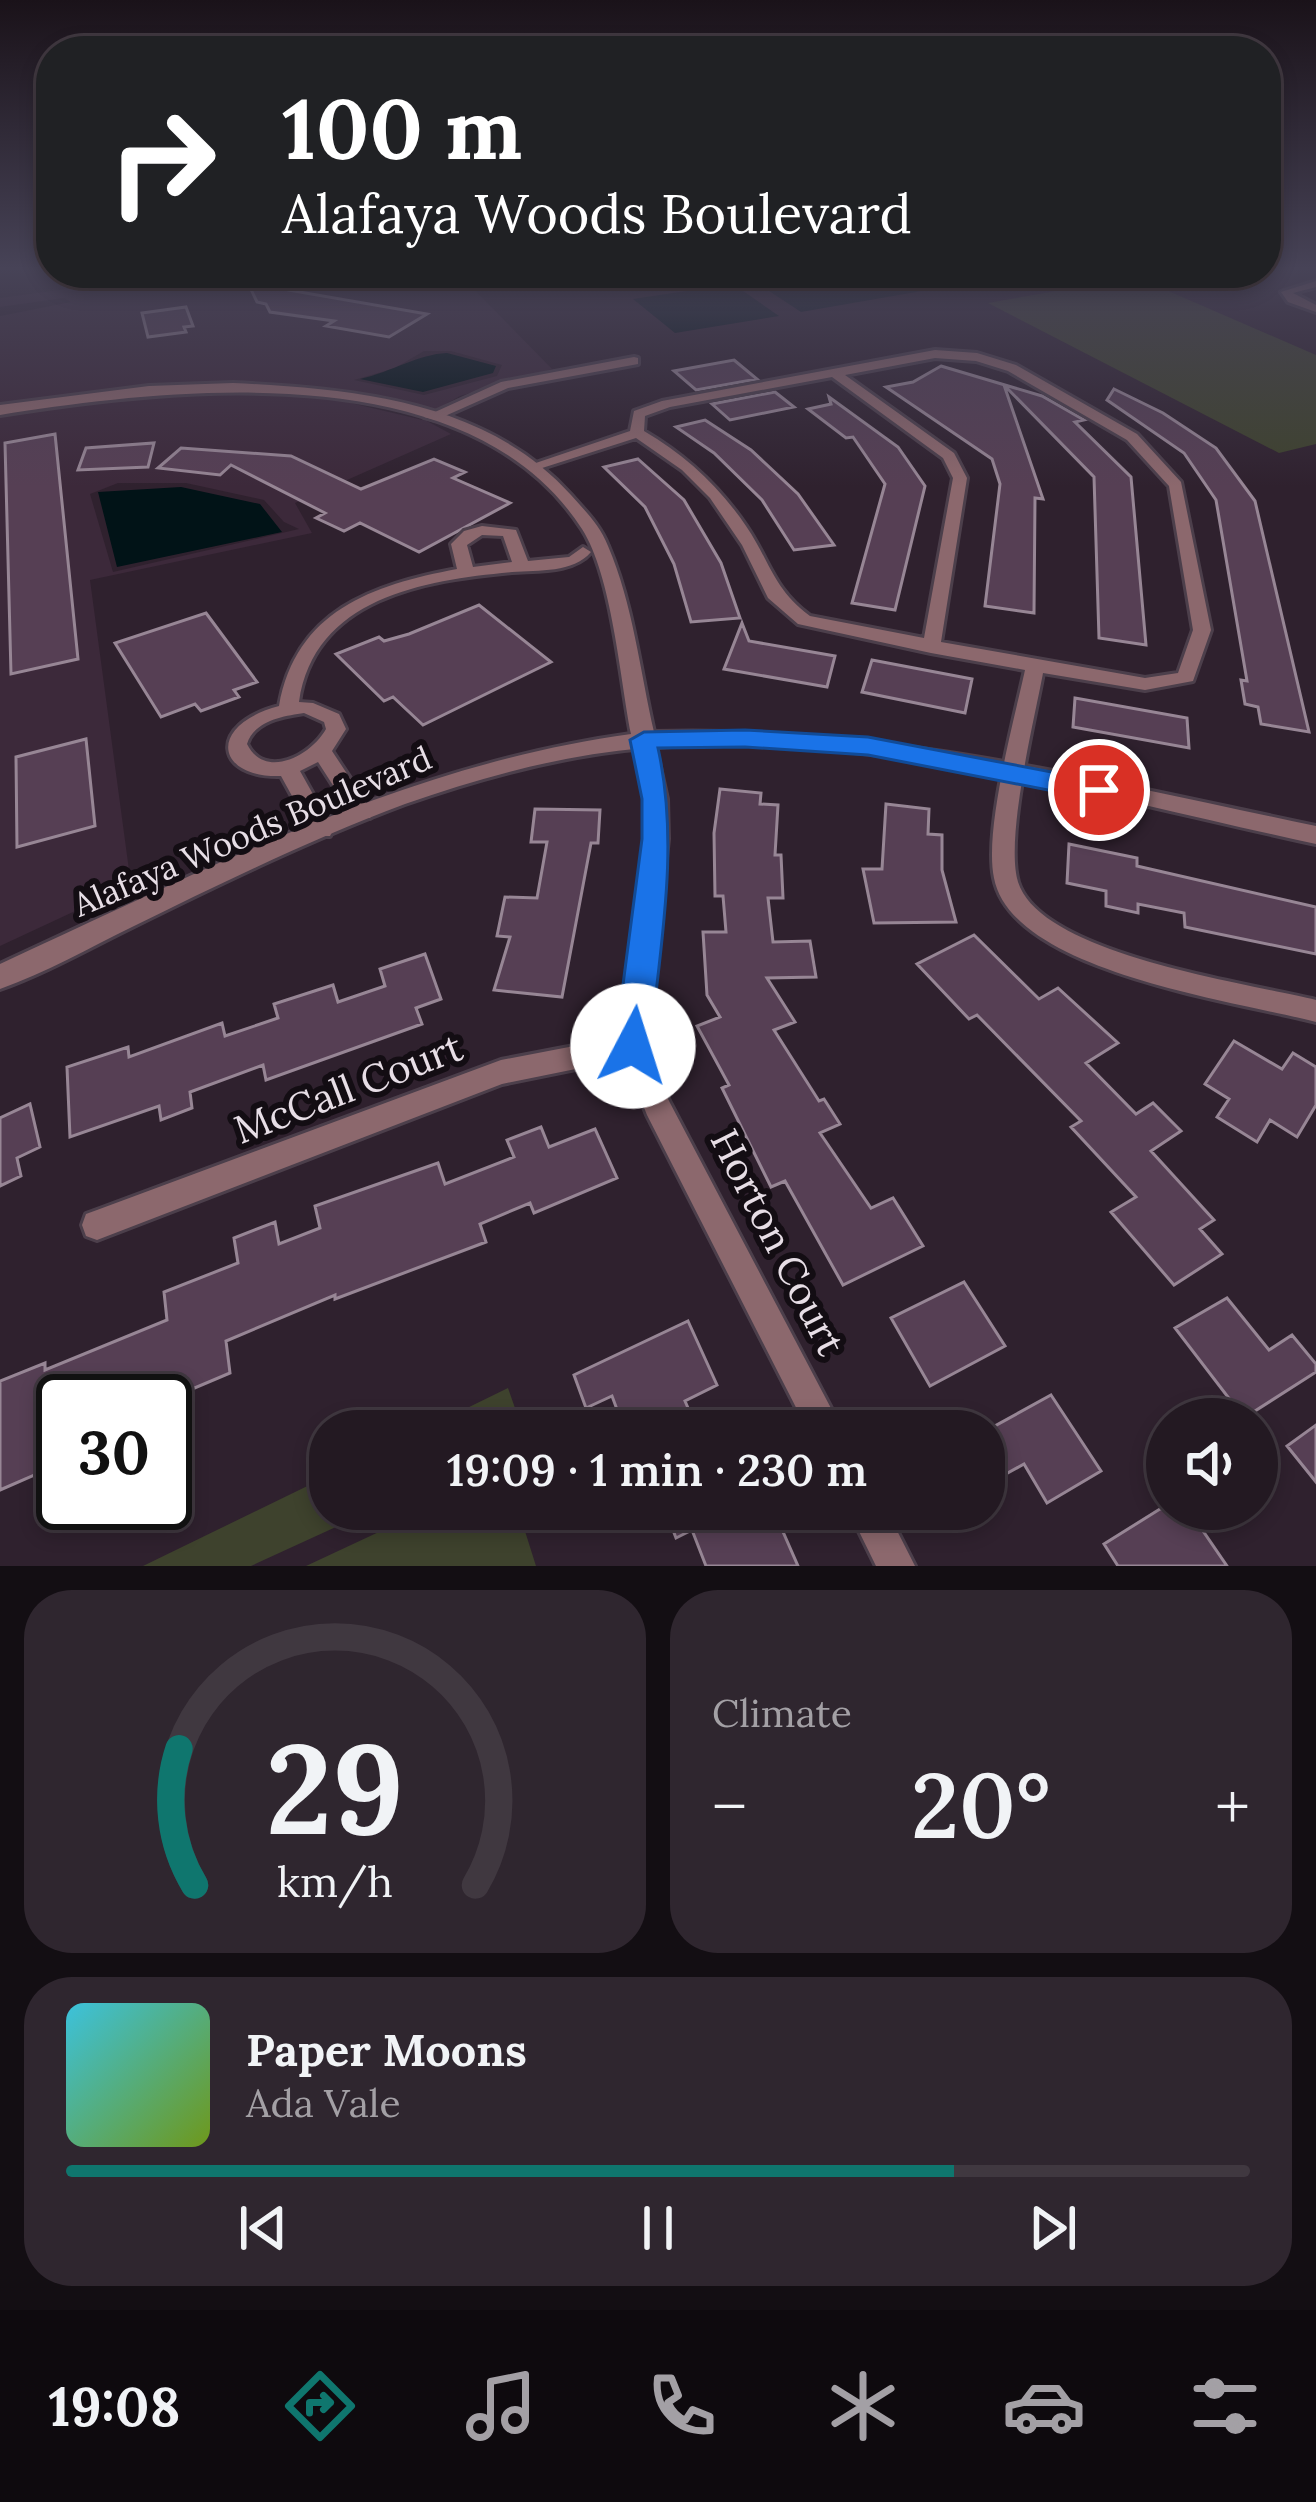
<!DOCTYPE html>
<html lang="en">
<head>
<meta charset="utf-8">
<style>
  :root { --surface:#231922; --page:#2f262f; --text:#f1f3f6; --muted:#a3a0a5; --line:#403840; --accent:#0f766e }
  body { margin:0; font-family:Lora,serif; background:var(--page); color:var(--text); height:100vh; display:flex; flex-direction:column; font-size:45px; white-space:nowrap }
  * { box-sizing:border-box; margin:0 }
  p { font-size:39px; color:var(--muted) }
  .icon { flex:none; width:66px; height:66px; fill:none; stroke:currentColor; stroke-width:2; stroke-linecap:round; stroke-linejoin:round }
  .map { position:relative; height:1566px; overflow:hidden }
  .side { display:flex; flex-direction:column; gap:24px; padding:24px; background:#130e13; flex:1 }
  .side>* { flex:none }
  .top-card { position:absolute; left:36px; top:36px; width:1245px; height:252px; border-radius:48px; box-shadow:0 6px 18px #0003,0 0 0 3px var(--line); background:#202124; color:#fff; overflow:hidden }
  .buttons { position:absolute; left:1146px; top:1398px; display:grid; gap:24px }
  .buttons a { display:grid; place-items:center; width:132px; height:132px; border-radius:50%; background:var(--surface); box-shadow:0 6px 18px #0003,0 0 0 3px var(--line); font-size:60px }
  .speed { position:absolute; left:36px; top:1374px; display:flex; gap:24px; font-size:60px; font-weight:700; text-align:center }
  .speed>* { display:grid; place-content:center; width:156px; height:156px; border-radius:50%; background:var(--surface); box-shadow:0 6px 18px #0003,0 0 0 3px var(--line); line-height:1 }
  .speed .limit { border:6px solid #111; border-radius:18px; background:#fff; color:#111 }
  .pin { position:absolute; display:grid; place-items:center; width:102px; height:102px; color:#fff; margin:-51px; border:6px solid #fff; border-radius:50%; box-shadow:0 3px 12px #0007 }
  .me { position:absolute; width:132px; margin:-66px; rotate:5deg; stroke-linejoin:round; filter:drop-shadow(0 0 9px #0008) }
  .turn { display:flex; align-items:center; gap:42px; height:252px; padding:0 48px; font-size:54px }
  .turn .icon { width:156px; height:156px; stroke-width:2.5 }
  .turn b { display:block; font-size:84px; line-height:102px }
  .big { font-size:90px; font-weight:600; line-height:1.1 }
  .side .card { flex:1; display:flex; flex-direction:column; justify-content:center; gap:18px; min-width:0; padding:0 42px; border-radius:48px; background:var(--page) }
  .side .dial { align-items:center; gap:0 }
  .dial svg { height:312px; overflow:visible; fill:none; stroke:var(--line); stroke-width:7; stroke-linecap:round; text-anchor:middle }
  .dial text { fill:var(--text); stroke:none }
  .song { display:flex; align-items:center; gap:36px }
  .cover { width:144px; height:144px; border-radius:18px; background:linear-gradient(135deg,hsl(190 70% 55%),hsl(80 70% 35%)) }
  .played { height:12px; border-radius:6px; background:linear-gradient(90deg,var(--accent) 75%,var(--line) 75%) }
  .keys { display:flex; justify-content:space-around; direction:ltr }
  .heat { display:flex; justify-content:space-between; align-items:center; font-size:66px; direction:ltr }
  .side .tiles { flex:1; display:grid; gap:24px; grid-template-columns:1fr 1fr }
  .card:last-child { grid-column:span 2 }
  .trip { position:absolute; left:309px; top:1410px; width:696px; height:120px; border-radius:48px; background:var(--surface); box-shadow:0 6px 18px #0003,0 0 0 3px var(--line); font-weight:600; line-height:120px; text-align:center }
  .menu { display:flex; height:192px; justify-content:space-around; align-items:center; background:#0e0a0e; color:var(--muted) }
  .menu .icon { width:84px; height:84px }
  .menu .on { color:var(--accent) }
  .menu b { font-size:54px; color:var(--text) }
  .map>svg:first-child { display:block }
  .built { fill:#3c293a; fill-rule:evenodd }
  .green { fill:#3e422d }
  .water { fill:#011317 }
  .building { fill:#563f54; stroke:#978695; stroke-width:3 }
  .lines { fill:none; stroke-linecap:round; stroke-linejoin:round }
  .minor-casing { stroke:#4c3f4b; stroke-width:6 }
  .tertiary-casing { stroke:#4c3f4b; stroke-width:6 }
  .minor { fill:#8c686d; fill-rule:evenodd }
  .tertiary { fill:#8c686d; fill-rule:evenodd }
  .route { fill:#1a73e8; stroke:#114b97; stroke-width:3 }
  .labels { text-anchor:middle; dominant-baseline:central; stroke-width:12; stroke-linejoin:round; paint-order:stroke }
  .street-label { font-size:33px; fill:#e7dee6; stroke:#130d13 }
  .near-street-label { font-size:39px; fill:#e7dee6; stroke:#130d13 }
</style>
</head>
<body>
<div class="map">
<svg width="1316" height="1566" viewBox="0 0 1316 1566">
  <rect width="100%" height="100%" fill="#2f212e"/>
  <path class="built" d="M185 273H458L552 369 460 396 430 413 325 388 258 382 117 388 0 406V316L71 302 64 298 0 307V298ZM424 351H451L502 365 497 376 424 395 354 380 395 368Z
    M164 391 317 395 427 421 451 434 295 503 312 533 90 580 131 885 0 946V413ZM118 483H186L264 500 284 522 299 529 113 572 90 494Z"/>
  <path class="green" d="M1136 277 1316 355V444L1279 453 988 303Z
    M508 1388 523 1431H420Z
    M330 1475V1509H375L251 1566H143Z
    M428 1509H518L536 1566H306Z"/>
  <path class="water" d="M806 273H1025L801 312 754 281Z
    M733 284 779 316 675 333 633 299Z
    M447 353 496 366 493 373 423 392 360 379C391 372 419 354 447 353Z
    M181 487 260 504 282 532 117 567 98 492Z"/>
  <path class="building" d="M280 274 288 290 427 314 389 337 326 326 334 321 270 312 266 304 257 302 246 279Z
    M186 307 193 326 184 327 186 332 148 337 142 313Z
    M734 360 757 379 696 390 674 371Z
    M941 366 1042 396 1084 420 1075 422 1131 477 1146 645 1099 638 1094 477 1004 385 1043 499 1035 498 1034 613 985 606 1000 484 992 459 886 387 913 382Z
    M1114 389 1163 413 1216 448 1255 501 1309 732 1261 724 1258 707 1245 704 1241 680 1247 681 1216 500 1184 453 1107 400Z
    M775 392 794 407 730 420 712 404Z
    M829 397 898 447 925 486 895 610 852 603 885 484 853 437 846 438 808 409 831 404Z
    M705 420 751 450 798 494 834 545 794 550 762 500 714 453 676 427Z
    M55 434 78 659 11 674 5 443Z
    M154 443 148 467 78 470 86 448Z
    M181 448 291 456 361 489 434 459 465 472 453 478 510 503 419 552 360 523 344 531 316 518 325 513 231 465 220 475 158 468Z
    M638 459 684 500 721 563 740 618 691 622 674 564 645 507 604 467Z
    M479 605 551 662 423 725 393 697 384 701 336 654 379 637 384 641 409 634Z
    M206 613 257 682 234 690 239 697 201 711 195 704 161 717 115 643Z
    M742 623 749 641 835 656 827 687 724 669Z
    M872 660 972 679 965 713 862 692Z
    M1075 698 1187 718 1189 748 1073 727Z
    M86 739 95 826 17 847 16 757Z
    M720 789 761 793 760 804 778 805 775 855H781L783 898H768L773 942 810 941 816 977 767 978 795 1022 774 1030 819 1101 824 1099 840 1124 820 1133 871 1208 893 1198 923 1246 843 1285 785 1181 771 1187 722 1088 729 1085 697 1026 720 1017 707 995 703 932H726L723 896H715L714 833Z
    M886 804 929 809 928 834 942 835V870L956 922 874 923 863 869H882Z
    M535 809 600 810 598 843H591L562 997 494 990 510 937 497 936 505 897 537 898 547 842H531Z
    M1069 844 1137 858V866L1316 907V954L1185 927 1184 913 1138 904V913L1106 906V891L1067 883Z
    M974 935 1039 999 1058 988 1118 1043 1086 1063 1136 1114 1153 1103 1181 1131 1151 1151 1214 1220 1200 1229 1222 1254 1174 1285 1111 1212 1136 1197 1071 1127 1081 1121 977 1015 969 1019 917 964Z
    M425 954 441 999 416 1008 422 1024 266 1080 263 1065 190 1092 192 1108 161 1120 159 1106 70 1137 67 1067 128 1047 129 1057 222 1023 225 1036 278 1018 274 1004 333 985 338 1002 385 986 380 969Z
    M1234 1041 1282 1069 1293 1053 1316 1067V1105L1297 1137 1270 1120 1257 1142 1217 1117 1229 1099 1205 1084Z
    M30 1104 40 1147 17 1158 21 1176 0 1186V1118Z
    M541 1127 549 1147 595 1129 617 1178 534 1213 530 1203 480 1224 486 1242 335 1299V1295L226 1341 230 1373 164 1401H46L48 1469 0 1490V1381L45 1363V1370L167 1320 164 1292 238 1263 234 1238 275 1222 279 1244 320 1228 315 1206 438 1163 445 1184 514 1157 507 1140Z
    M964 1282 1005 1346 930 1386 891 1318Z
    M1227 1298 1269 1350 1292 1335 1316 1364V1372L1244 1418 1175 1328Z
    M688 1321 717 1385 685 1401 698 1431H625L612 1396 586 1408 574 1375Z
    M1051 1395 1101 1471 1047 1503 1024 1464 995 1480 984 1461V1432Z
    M1316 1425V1482L1287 1446Z
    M665 1509H773L798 1566H706L692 1530 676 1538Z
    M1160 1509H1188L1227 1566H1118L1104 1544Z"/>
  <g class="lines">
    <defs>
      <path id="minor" d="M1316 281V287L1293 293 1316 305V312L1288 302 1281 292Z
        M935 350 977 353 1016 365 1137 434 1181 482 1211 630 1193 681 1145 690 1043 673C1034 722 1005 838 1018 882 1041 955 1248 983 1316 1000V1022C1236 1001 1012 972 994 878 984 830 1014 721 1025 670L931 653 798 624 768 598 742 545 710 498 682 470 636 438 539 469 527 466 630 431 634 411 662 401ZM935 358 976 361 1008 371 1127 440 1169 486 1193 630 1178 673 1145 678 941 642 967 478 954 453 845 375ZM832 377 943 458 953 478 924 638 810 616C773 589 770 561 746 526 719 486 685 455 644 431L645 416 670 407Z
        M634 357 638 358V364L508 388 436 420 424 417 501 382Z
        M482 526 516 530 528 561 569 557 583 547 591 552C573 573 539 570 512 572 426 580 314 597 299 702L313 703 339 714 346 729 332 751 373 813 370 818H354L318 762 300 771 333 830 330 836H314L281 776C215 778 207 725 279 706 296 611 372 585 457 569L451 544 464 531ZM482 535 503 536 512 562 473 567 467 545ZM304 713 324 722 326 729C311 756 265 780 247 744 254 721 283 716 304 713Z
        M644 733 654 740 667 799 668 839 646 1046 669 1101 843 1431H808L647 1115 625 1059 502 1084 97 1240 86 1236 82 1225 86 1214 97 1210 501 1060 621 1037 646 839 645 799 634 740Z
        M848 1509H886L915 1566H876Z"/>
      <path id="tertiary" d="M233 383C352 389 486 400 571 495 585 511 600 525 608 546 633 604 640 671 654 732 880 725 1096 780 1316 826V844C1097 797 870 728 644 748 562 755 482 777 405 804 312 839 221 883 132 927 89 948 45 973 0 989V964C205 870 405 765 631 734 620 678 612 576 582 529 469 354 176 387 0 415V405L149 386Z"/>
    </defs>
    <use href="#minor" class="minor-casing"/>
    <use href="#tertiary" class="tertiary-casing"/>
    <use href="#minor" class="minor"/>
    <use href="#tertiary" class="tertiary"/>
  </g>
  <linearGradient id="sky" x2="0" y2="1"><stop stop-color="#1a1219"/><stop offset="0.55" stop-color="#474357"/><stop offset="1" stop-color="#474357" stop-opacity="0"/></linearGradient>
  <rect width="1316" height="487" fill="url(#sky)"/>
  <path class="route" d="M745 730 868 737 1099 781 1113 790 1099 800 868 755 745 747 658 748C680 847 660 946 650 1046L645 1056 633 1060 621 1056 615 1046 642 839V799L630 740 644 732Z"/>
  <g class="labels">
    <g class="street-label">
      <text transform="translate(252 831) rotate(-23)">Alafaya Woods Boulevard</text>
    </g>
    <g class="near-street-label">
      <text transform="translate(348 1088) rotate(-21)">McCall Court</text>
      <text transform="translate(778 1242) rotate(63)">Horton Court</text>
    </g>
  </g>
</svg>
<div class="buttons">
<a><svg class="icon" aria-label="sound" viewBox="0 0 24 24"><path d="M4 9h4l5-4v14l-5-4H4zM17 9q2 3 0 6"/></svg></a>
</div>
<div class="speed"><div class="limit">30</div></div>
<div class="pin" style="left:1099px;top:790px;background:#d93025"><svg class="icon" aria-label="arrive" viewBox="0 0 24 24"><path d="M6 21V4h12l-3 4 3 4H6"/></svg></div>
<svg class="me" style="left:633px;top:1046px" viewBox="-20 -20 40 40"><circle r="19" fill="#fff"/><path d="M0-13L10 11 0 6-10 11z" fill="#1a73e8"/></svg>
<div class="trip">19:09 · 1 min · 230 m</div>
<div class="top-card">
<div class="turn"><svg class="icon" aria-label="right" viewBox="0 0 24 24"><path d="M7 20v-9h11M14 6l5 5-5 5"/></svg><div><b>100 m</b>Alafaya Woods Boulevard</div></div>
</div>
</div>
<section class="side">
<div class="tiles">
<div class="card dial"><svg viewBox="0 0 100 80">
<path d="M14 69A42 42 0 1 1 86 69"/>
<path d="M14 69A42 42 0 0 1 10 34" stroke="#0f766e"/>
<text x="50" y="56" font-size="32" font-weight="700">29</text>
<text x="50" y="72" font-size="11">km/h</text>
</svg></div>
<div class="card"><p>Climate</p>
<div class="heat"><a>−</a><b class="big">20°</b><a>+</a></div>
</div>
<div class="card">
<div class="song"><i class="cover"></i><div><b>Paper Moons</b><p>Ada Vale</p></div></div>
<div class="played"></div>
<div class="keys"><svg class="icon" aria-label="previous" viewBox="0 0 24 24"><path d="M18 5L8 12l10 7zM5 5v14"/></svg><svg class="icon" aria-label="pause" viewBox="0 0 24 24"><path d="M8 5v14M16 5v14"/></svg><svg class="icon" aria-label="next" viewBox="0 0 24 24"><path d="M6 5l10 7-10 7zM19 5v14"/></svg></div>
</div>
</div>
</section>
<nav class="menu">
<b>19:08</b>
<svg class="icon on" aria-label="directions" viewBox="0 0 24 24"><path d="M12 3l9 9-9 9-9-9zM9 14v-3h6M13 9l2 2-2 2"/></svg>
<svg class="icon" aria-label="music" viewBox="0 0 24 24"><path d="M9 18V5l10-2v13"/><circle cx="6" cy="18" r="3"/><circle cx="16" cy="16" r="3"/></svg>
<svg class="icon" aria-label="phone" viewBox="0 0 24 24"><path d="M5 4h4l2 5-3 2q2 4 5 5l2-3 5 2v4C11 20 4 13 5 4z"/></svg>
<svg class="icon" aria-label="climate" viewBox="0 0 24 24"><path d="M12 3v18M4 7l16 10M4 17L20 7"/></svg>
<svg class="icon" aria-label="car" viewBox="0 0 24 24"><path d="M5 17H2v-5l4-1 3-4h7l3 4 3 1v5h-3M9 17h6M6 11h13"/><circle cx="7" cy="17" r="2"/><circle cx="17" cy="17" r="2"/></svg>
<svg class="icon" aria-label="filters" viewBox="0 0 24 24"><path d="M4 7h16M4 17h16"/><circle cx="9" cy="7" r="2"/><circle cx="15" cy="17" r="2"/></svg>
</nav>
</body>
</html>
